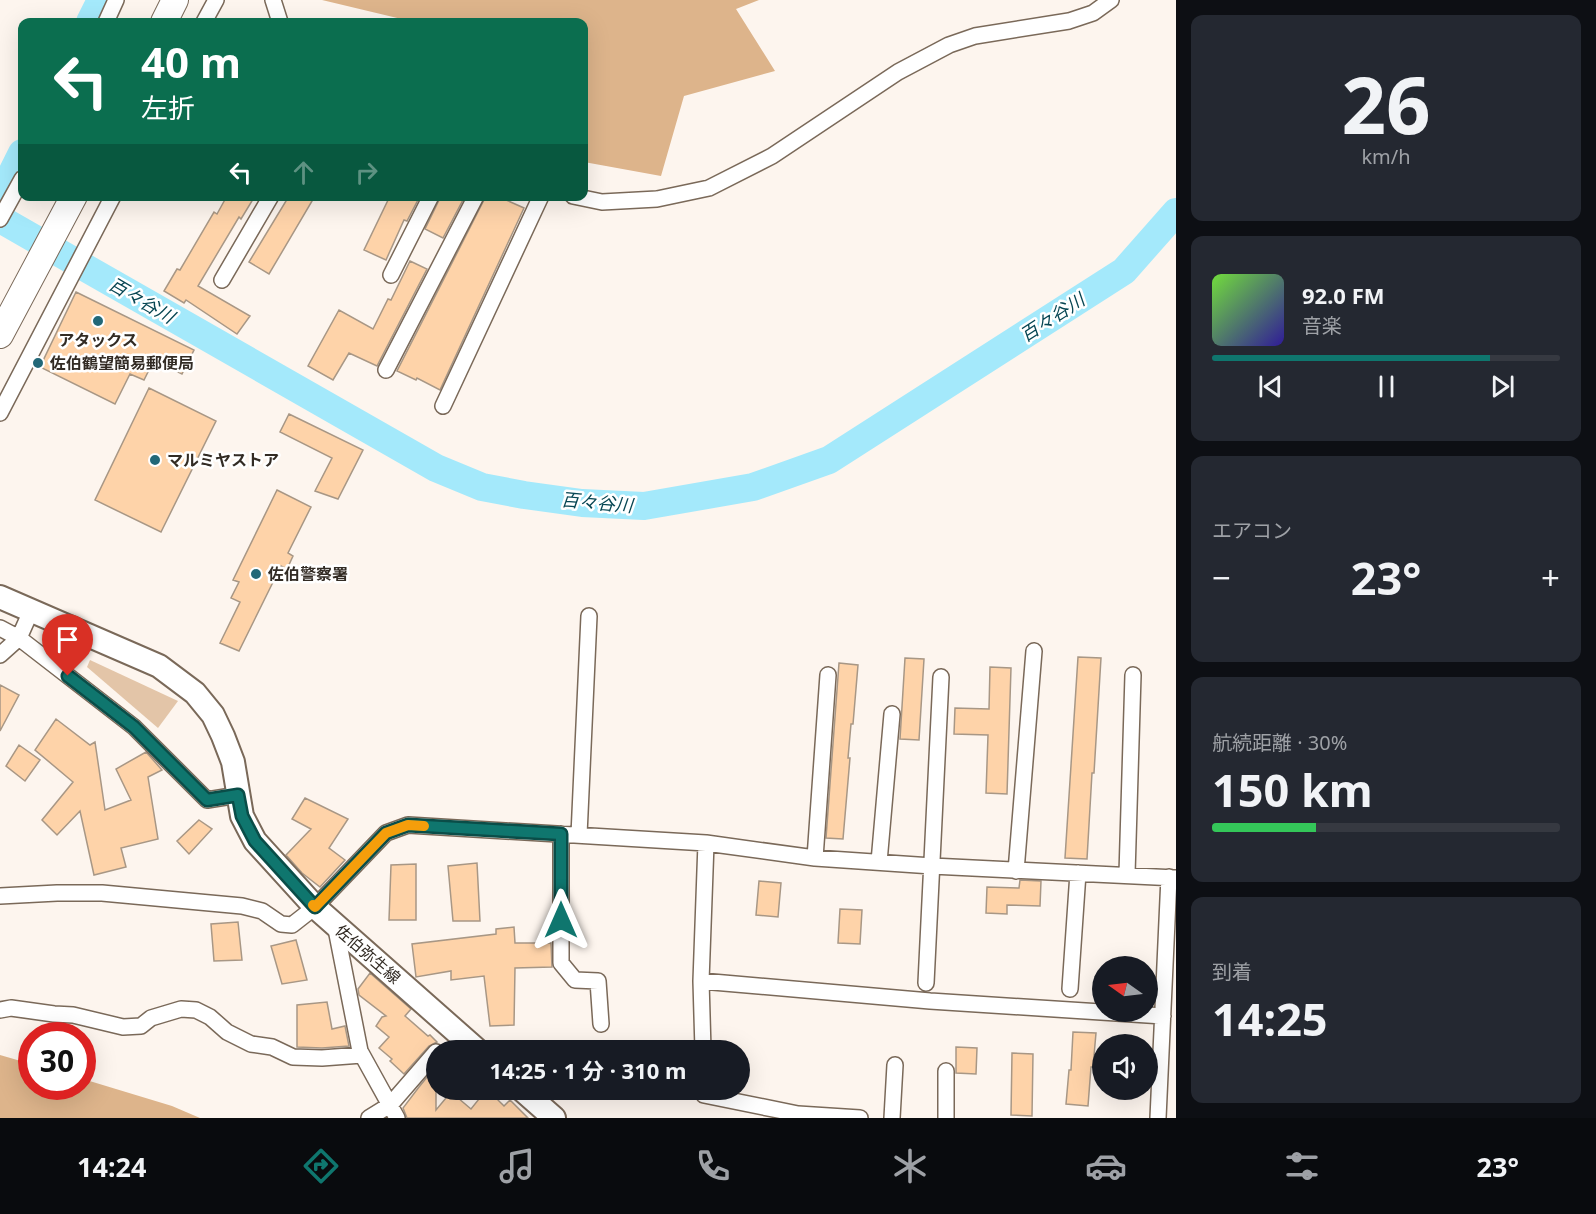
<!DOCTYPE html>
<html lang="ja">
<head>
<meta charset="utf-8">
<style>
  :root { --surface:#171b24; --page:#242831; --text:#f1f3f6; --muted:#9ea1a6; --line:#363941; --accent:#0f766e }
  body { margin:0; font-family:"Noto Sans","Noto Sans JP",sans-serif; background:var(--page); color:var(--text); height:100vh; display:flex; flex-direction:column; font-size:22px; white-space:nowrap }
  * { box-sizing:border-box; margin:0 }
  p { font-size:20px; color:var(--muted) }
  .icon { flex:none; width:33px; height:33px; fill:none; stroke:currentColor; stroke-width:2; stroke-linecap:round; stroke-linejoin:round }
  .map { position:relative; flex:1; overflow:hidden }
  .sheet { display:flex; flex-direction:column; gap:15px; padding:15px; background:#0d0f14; width:420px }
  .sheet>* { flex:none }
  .banner { position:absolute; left:18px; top:18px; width:570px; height:183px; border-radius:12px; box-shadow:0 6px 24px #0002; background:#0b6e4f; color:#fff; overflow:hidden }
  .needle { width:39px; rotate:284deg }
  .fabs { position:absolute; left:1092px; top:956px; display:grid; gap:12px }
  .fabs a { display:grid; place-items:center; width:66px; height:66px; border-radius:50%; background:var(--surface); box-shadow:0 6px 24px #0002; font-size:30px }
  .speed { position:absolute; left:18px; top:1022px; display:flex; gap:12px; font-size:30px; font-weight:700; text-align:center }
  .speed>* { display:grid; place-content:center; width:78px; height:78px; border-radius:50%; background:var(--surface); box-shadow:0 6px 24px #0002; line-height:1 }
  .speed .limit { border:9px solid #d22; background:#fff; color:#111 }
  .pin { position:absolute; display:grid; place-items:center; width:51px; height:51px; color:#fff; margin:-62px -26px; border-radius:50% 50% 50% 0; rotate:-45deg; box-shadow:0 0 6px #0007 }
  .pin .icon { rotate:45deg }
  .me { position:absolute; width:66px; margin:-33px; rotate:0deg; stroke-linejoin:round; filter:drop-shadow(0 0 4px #0008) }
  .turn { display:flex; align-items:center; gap:21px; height:126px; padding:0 24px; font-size:27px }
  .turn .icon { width:78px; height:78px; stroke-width:2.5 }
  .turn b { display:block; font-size:42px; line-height:51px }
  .lanes { display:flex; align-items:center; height:57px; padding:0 24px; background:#0003; justify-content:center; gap:30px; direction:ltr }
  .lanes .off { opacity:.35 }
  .big { font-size:45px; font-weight:700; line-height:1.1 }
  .sheet .widget { flex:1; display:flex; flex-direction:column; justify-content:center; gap:9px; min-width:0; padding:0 21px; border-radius:12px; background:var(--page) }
  .sheet .dial { align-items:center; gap:0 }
  .dial b { font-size:78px; line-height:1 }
  .song { display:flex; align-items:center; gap:18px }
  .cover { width:72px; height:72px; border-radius:9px; background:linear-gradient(135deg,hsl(100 70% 55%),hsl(250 70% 35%)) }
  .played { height:6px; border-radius:3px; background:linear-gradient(90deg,var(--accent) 80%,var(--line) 80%) }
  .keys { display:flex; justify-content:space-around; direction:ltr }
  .heat { display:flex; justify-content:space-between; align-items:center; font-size:33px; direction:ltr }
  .charge { height:9px; border-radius:4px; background:linear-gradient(90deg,#34c759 30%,var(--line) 0) }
  .trip { position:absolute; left:426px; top:1040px; width:324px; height:60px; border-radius:30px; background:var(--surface); box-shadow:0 6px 24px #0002; font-weight:700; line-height:60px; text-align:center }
  .tab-bar { display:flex; height:96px; justify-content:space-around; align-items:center; background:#090b0e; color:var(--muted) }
  .tab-bar .icon { width:42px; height:42px }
  .tab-bar .current { color:var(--accent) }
  .tab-bar b { font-size:27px; color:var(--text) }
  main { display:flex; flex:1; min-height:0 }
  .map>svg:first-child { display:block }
  .green { fill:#e3c5a8 }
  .forest { fill:#ddb48b }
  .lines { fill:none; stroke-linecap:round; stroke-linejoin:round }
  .river { stroke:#a4e9fb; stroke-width:28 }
  .building { fill:#fed3a9; stroke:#a89785; stroke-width:1.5 }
  .minor-casing { stroke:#7a6959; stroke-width:18 }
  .secondary-casing { stroke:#7a6959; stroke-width:26 }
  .trunk-casing { stroke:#7a6959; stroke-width:28 }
  .minor { stroke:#fff; stroke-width:15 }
  .secondary { stroke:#fff; stroke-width:22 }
  .trunk { stroke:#fff; stroke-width:26 }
  .route-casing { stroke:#0a4d48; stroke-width:15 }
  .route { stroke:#0f766e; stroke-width:10 }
  .slow { stroke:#f59e0b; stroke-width:10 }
  .poi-dot { fill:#236878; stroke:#fff; stroke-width:2 }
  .labels { text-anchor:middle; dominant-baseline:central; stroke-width:5; stroke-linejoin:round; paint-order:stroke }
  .poi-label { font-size:16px; font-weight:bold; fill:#322b24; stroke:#fff; text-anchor:start }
  .street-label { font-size:16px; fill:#322b24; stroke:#fff }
  .water-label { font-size:18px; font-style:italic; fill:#074653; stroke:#fff }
</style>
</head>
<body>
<main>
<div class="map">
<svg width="1176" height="1118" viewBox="0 0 1176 1118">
  <rect width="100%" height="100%" fill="#fdf5ee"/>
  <path class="green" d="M90 660 178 701 158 728 87 667Z"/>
  <path class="forest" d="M322 0H759L736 9 775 71 684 96 661 176 584 162V22H414Z
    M0 1055 31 1064 32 1086H82L83 1079 172 1106 200 1118H0Z"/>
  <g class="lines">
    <path class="river" d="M90 22 101 0
      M0 197 22 153
      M0 219 436 468 482 487 524 495 582 503 644 506 753 487 829 460 1124 271 1176 212"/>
  </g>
  <path class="building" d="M227 196H255L241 219 239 217 198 286 250 316 237 334 186 300 184 303 164 291 177 269 180 270 214 212 217 214Z
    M289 196H315L269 274 249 262Z
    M390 196H420L407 221 404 220 386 260 364 250Z
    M441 196H465L443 238 425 229Z
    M486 196H497L524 208 440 390 417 378 416 380 397 371Z
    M410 261 427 269 377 366 349 353 333 380 308 366 339 310 373 329 388 299 391 300Z
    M76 292 194 350 182 374 154 360 144 380 130 374 115 404 40 367Z
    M149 388 216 421 161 532 95 500Z
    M289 414 363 450 338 499 315 491 332 458 280 432Z
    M277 490 311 507 288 553 293 556 287 569 281 566 239 651 220 643 240 602 231 598 239 582 233 580Z
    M1078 657 1101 658 1094 773H1092L1087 859 1065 858Z
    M905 658 924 659 919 740 900 739Z
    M839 663 858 665 853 724H851L848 758H850L843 839 826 838Z
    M990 667 1011 668 1007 794 986 793 988 735 954 734 955 708 989 709Z
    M0 685 19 695 0 731Z
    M56 719 90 745 95 742 105 810 131 800 116 769 146 752 162 770 148 777 158 839 121 848 126 867 94 875 80 811 57 835 42 820 73 782 35 750Z
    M19 745 40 760 25 781 6 766Z
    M305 798 348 819 329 848 345 860 320 887 302 873 286 855 311 829 292 819Z
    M199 820 212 829 189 854 177 841Z
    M477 863 480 921H453L448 866Z
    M416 864V920H389L391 865Z
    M1020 880 1041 881 1040 906 1007 905V914L986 913 987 887 1019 888Z
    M759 881 781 883 778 917 756 915Z
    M840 909 862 910 860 944 838 943Z
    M238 922 242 960 214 961 211 924Z
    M514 927 515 943H551L552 967 515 968 514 1025 490 1026 484 976 451 980V971L416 977 412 944 496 934V929Z
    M296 940 307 980 282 984 271 946Z
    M370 973 411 1009 405 1016 428 1036 430 1035 437 1042 429 1046 404 1074 390 1061 392 1059 379 1048 389 1037 376 1026 382 1017 386 1016 359 995 358 989Z
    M327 1002 332 1029 345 1026 349 1046 322 1048 297 1047V1005Z
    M1073 1032 1096 1033 1093 1067H1091L1088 1106 1066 1104 1069 1070H1071Z
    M956 1047 977 1048 976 1074 956 1073Z
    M1012 1053 1033 1054 1032 1116 1011 1115Z
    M436 1066V1110L451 1092 471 1109 487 1089 504 1106 510 1100 528 1118H407L403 1108 419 1087Z"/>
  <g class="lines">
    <defs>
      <path id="minor" d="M273 0 280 22
        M106 22 116 0
        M204 22 216 0
        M573 196 602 202 657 199 709 188 772 156 898 72 949 45 975 36 1069 21 1093 13 1111 0
        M0 219 22 179
        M391 275 431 196
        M222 280 271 196
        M386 370 476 196
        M443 406 541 196
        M0 413 113 196
        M31 611 19 638 134 727 207 800 238 795
        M0 628 19 638 0 655
        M561 834V963L575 980 598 981 601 1024
        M579 835 589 616
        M815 858 828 675
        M879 862 892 714
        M1016 871 1034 651
        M1127 874 1133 675
        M0 896 57 893H102L242 906 262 911 281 924 292 925 315 907 386 833 408 825 706 843 815 858 932 866 1176 878
        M335 924 360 1051 397 1118
        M701 981 930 1001 1163 1016
        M926 983 941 677
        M1070 989 1078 873
        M0 1010 11 1008 54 1014 73 1015 123 1027 141 1026 151 1018 181 1009 196 1010 210 1017 227 1032 251 1044 272 1047 293 1057 322 1058 362 1055
        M703 1050 701 981 706 843
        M703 1089 704 1095 798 1114V1118
        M798 1114 860 1118
        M369 1118 390 1105 436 1052
        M892 1118 895 1065
        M946 1118V1071
        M1158 1118 1169 877"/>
      <path id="secondary" d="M0 597 159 666 195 693 213 715 223 736 233 762 242 816 255 841 315 907 477 1050
        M521 1089 554 1118"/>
      <path id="trunk" d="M164 22 175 0
        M0 335 74 196"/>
    </defs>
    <use href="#minor" class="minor-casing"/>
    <use href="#secondary" class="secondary-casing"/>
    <use href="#trunk" class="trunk-casing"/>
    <use href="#minor" class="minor"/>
    <use href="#secondary" class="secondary"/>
    <use href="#trunk" class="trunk"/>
  </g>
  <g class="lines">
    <defs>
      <path id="route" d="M68 676 134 727 207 800 238 795 242 816 255 841 315 907 386 833 408 825 561 834V920"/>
    </defs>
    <use href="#route" class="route-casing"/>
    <use href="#route" class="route"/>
    <path class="slow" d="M313 905 315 907 386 833 408 825 424 826"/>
  </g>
  <g class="poi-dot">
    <circle cx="98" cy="321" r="6"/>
    <circle cx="38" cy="363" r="6"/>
    <circle cx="155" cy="460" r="6"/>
    <circle cx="256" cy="574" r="6"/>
  </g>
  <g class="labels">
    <g class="poi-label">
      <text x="98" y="340" text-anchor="middle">アタックス</text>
      <text x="50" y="363">佐伯鶴望簡易郵便局</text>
      <text x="167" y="460">マルミヤストア</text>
      <text x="268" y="574">佐伯警察署</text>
    </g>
    <g class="street-label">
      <text transform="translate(368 954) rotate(41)">佐伯弥生線</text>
    </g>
    <g class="water-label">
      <text transform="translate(142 300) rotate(30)">百々谷川</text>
      <text transform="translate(1052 317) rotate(-33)">百々谷川</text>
      <text transform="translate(597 502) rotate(5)">百々谷川</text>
    </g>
  </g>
</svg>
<div class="fabs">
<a><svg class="needle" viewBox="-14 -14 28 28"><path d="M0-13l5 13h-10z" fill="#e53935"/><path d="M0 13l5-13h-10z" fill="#9ea1a6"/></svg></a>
<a><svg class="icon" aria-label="sound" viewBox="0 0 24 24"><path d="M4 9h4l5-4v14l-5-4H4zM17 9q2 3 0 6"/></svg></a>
</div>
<div class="speed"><div class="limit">30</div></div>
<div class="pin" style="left:68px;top:676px;background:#d93025"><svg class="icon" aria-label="arrive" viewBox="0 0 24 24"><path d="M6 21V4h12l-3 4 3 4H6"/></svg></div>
<svg class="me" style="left:561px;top:920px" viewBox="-20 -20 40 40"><path d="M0-17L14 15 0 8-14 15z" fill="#0f766e" stroke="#fff" stroke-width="4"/></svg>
<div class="trip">14:25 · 1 分 · 310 m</div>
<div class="banner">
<div class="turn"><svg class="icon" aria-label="left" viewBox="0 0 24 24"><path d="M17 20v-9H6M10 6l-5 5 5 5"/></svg><div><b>40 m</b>左折</div></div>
<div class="lanes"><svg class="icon" aria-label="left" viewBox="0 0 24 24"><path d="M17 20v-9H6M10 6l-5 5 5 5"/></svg><svg class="icon off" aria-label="ahead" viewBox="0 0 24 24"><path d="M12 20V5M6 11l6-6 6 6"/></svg><svg class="icon off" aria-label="right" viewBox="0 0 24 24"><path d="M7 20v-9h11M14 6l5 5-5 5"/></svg></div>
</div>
</div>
<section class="sheet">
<div class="widget dial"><b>26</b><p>km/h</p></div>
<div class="widget">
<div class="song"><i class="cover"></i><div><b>92.0 FM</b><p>音楽</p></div></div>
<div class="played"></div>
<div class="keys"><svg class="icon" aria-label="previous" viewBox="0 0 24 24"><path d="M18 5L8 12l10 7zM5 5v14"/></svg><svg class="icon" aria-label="pause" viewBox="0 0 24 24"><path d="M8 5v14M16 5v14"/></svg><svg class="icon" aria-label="next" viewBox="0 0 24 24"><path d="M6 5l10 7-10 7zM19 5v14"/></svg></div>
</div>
<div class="widget"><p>エアコン</p>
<div class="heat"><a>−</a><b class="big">23°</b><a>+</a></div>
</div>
<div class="widget"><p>航続距離 · 30%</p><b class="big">150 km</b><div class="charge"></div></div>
<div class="widget"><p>到着</p><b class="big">14:25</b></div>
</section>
</main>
<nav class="tab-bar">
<b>14:24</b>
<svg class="icon current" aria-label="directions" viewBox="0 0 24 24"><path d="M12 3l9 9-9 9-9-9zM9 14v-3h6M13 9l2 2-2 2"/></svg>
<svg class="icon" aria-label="music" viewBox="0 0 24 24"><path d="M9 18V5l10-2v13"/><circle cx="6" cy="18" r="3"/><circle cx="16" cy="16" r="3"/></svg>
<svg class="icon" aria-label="phone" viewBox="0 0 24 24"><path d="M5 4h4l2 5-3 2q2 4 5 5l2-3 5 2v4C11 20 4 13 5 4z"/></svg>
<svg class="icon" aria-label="climate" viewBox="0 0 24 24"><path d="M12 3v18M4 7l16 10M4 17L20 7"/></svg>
<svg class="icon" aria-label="car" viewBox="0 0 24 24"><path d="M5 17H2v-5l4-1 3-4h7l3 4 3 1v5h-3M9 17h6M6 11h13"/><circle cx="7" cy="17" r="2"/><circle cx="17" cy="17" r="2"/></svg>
<svg class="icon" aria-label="filters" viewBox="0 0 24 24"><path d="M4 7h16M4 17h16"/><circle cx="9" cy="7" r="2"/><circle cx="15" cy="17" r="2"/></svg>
<b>23°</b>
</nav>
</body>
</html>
